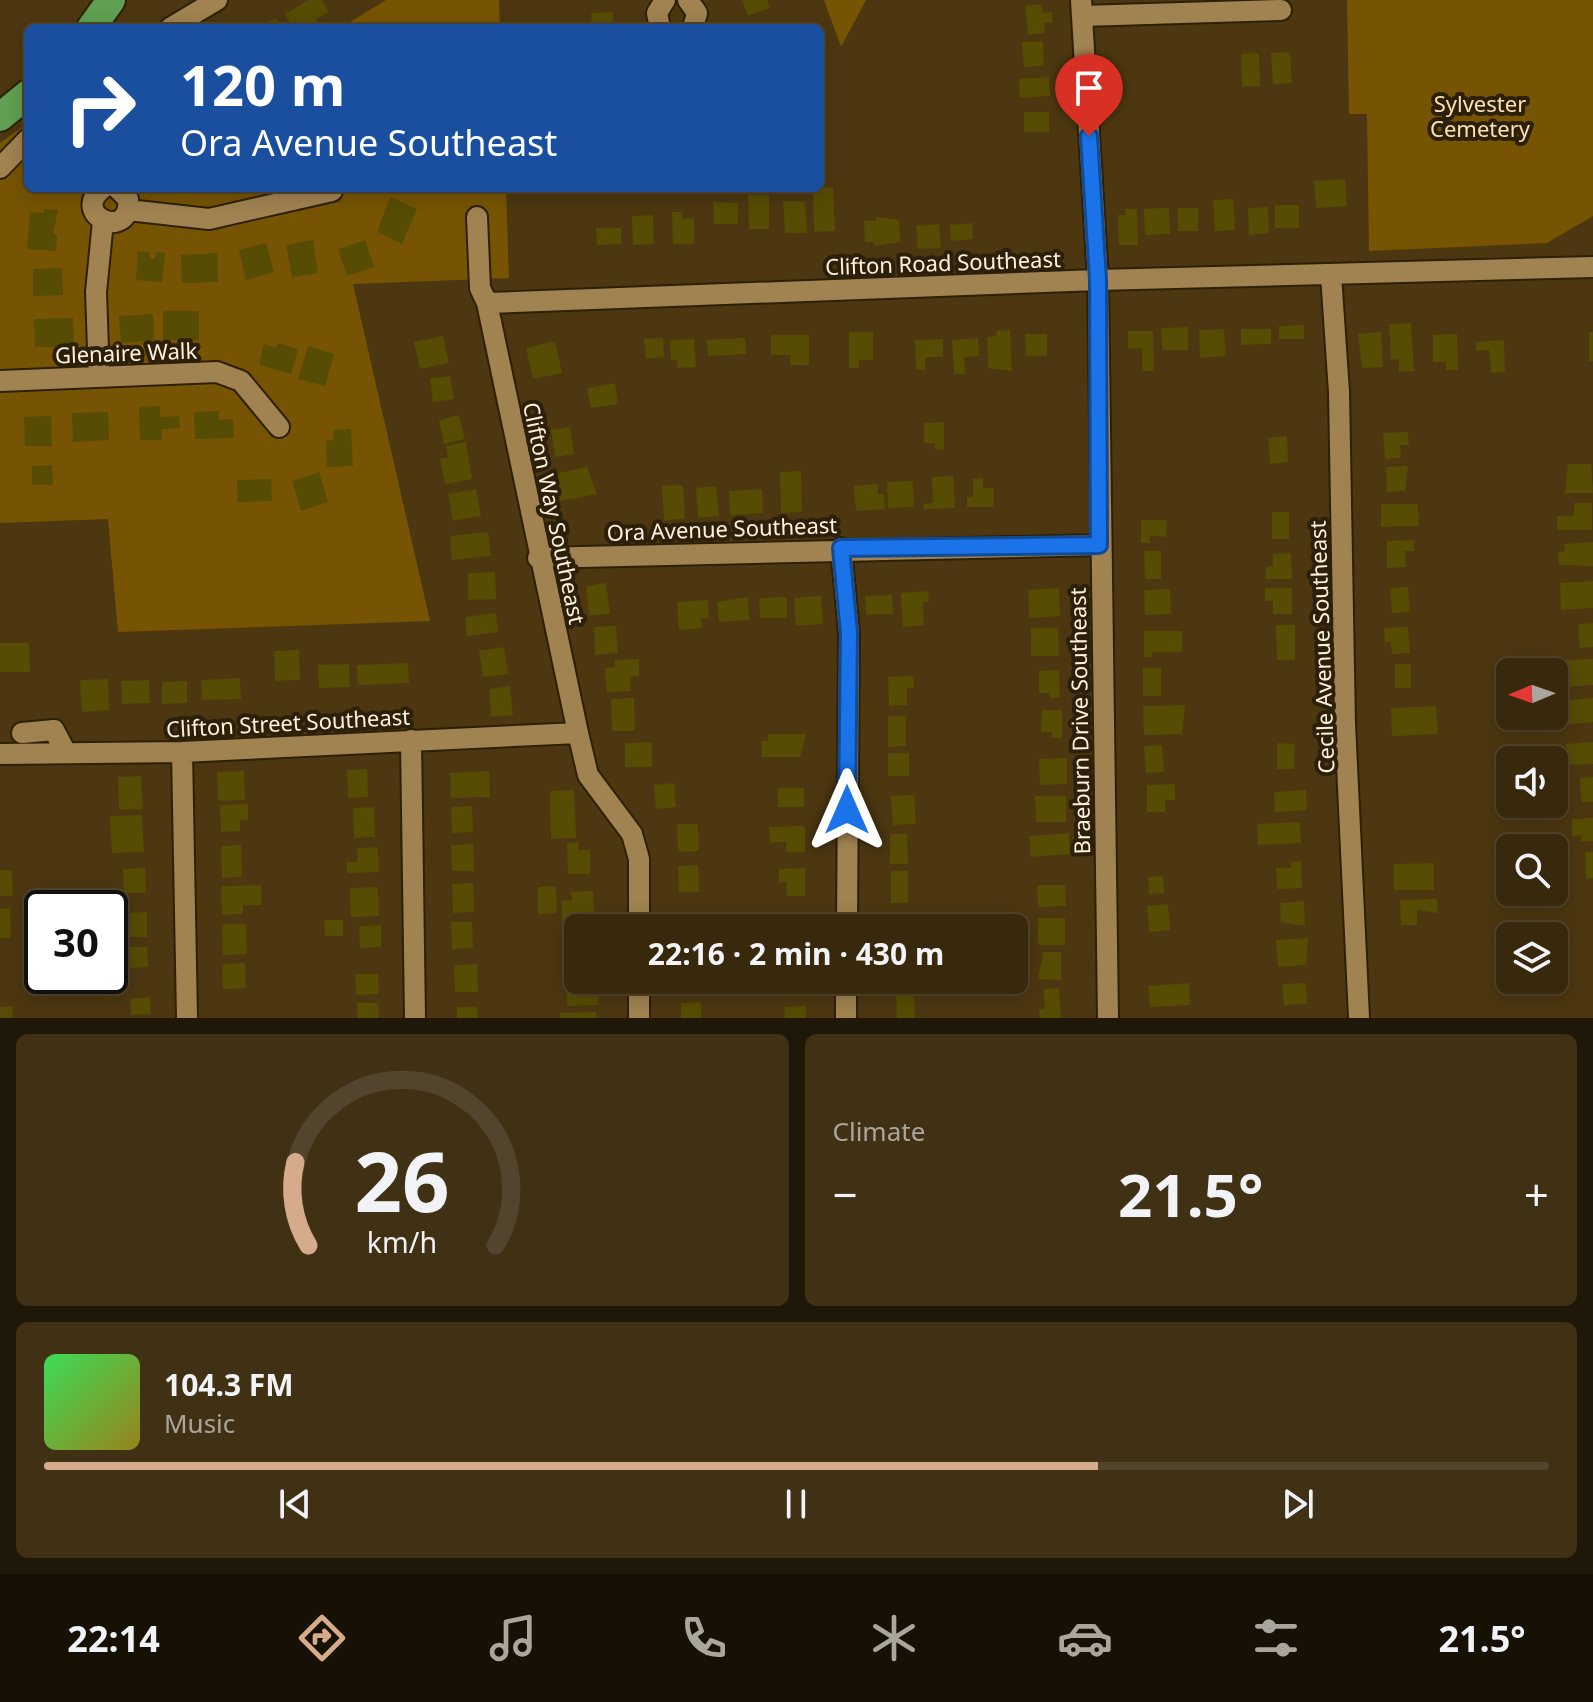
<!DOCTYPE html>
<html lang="en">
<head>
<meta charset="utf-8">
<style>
  :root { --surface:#39290c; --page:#403115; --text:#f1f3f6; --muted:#aba69d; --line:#53452d; --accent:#d6ab8b }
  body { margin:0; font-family:"Noto Sans",sans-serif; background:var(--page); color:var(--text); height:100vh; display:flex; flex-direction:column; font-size:30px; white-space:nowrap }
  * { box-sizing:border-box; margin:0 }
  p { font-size:26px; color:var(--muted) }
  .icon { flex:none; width:44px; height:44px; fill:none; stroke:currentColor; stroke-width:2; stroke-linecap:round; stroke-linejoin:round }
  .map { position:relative; height:1018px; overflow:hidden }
  .details { display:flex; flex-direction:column; gap:16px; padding:16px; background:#1f1707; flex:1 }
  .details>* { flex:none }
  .guide { position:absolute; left:24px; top:24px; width:800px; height:168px; border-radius:12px; box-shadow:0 4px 20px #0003,0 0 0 2px var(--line); background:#1a4fa0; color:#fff; overflow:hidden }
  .needle { width:52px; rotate:268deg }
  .controls { position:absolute; left:1496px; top:658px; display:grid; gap:16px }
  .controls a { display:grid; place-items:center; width:72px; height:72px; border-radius:12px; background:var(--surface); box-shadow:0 4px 20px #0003,0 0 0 2px var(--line); font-size:40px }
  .speed { position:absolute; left:24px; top:890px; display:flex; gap:16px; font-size:40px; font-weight:700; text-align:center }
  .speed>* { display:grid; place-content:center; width:104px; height:104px; border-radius:50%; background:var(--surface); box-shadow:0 4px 20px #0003,0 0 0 2px var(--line); line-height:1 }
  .speed .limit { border:4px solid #111; border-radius:12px; background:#fff; color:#111 }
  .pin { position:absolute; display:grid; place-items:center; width:68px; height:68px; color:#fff; margin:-82px -34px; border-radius:50% 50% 50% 0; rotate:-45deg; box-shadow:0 0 8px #0007 }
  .pin .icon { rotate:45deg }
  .me { position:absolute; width:88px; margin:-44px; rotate:0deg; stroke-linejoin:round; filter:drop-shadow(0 0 6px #0008) }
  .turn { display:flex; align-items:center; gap:28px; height:168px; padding:0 24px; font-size:36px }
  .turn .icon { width:104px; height:104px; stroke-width:2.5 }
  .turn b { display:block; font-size:56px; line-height:68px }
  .big { font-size:60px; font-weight:700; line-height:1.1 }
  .details .card { flex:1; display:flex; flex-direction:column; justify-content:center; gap:12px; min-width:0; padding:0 28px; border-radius:12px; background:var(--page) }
  .details .dial { align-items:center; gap:0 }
  .dial svg { height:208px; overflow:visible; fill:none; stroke:var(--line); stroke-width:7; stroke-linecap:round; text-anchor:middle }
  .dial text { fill:var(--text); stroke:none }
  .song { display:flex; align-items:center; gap:24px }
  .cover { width:96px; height:96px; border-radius:12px; background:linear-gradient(135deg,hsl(130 70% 55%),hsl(50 70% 35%)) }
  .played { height:8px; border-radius:4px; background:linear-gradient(90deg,var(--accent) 70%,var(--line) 70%) }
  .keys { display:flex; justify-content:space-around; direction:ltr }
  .heat { display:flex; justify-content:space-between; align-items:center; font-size:44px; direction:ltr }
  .details .tiles { flex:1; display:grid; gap:16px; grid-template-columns:1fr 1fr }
  .card:last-child { grid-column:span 2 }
  .trip { position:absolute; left:564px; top:914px; width:464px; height:80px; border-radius:12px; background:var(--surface); box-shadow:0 4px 20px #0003,0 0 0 2px var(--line); font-weight:700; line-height:80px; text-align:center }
  .menu { display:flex; height:128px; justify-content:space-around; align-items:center; background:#171005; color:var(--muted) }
  .menu .icon { width:56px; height:56px }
  .menu .on { color:var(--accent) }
  .menu b { font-size:36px; color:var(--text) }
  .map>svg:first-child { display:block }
  .green { fill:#775403 }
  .building { fill:#564c03 }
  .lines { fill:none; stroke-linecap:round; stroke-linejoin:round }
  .minor-casing { stroke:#2e2005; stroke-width:24 }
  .highway-casing { stroke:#2e2005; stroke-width:32 }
  .minor { stroke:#a18351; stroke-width:20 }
  .highway { stroke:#60a052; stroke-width:28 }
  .route-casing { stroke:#114b97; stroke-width:20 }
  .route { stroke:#1a73e8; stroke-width:14 }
  .labels { text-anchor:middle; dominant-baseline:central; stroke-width:8; stroke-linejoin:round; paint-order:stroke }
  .park-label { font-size:22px; fill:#fce0b1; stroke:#2c200b }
  .street-label { font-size:22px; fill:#fdf0dc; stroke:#2c200b }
</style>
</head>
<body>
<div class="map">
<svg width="1593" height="1018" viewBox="0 0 1593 1018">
  <rect width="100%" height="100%" fill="#4c3710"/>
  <path class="green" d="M386 0H499L500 28H340Z
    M824 0H866L841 47Z
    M1347 0H1593V216L1547 243 1369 251 1367 114H1349Z
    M28 123V188H506L509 278 353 284 430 621 118 632 108 519 0 523V143Z"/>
  <path class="building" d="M309 0H322L329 12 316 19 321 28H293L285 14Z
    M742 0H767L770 8 748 16Z
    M1042 4 1043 13 1052 12 1053 22 1044 23 1045 33 1028 35 1025 6Z
    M613 12 614 28H592L591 13Z
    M276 18 281 28H256Z
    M1043 41 1044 66 1024 67 1022 42Z
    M1290 52 1292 83 1273 84 1271 53Z
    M1259 53 1260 86 1242 87 1241 54Z
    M1049 77 1050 96 1020 98 1019 79Z
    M1024 112H1049V132H1024Z
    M1345 179 1347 206 1316 208 1314 181Z
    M833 187 835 231 814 232 813 188Z
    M748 195H769V229H749Z
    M390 197 417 209 402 244 377 232Z
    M1233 199 1235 230 1215 231 1213 200Z
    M783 201H805L807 233H785Z
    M713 202 738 203V224H714Z
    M1275 205H1299V228H1275Z
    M1268 207 1269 233 1249 235 1248 208Z
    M1169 208 1170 234 1145 235 1144 209Z
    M1178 208H1198V231H1178Z
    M44 209 58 210 53 234 57 235 56 251 27 249 30 212 44 213Z
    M1125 209H1137L1138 245H1119L1118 215H1126Z
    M672 212H682V219L694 218V244H673Z
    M653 215 654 244 633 245 632 216Z
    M876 217 899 220 900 242 874 246V242H865L864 221H876Z
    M972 223 973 239 951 241 950 225Z
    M939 224 941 248 918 249 916 226Z
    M596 228H621V244L597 245Z
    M313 240 318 273 292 277 286 245Z
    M365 240 374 267 347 276 338 249Z
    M266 243 274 272 246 280 239 250Z
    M138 251 149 252 150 259H155L156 252 165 253 162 282 136 280Z
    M218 253V282L182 283 181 255Z
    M62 268 63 295 33 296V269Z
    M163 311H199V340H163Z
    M153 314 154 340 121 343 119 316Z
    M73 318 74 347H35L34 319Z
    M1411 323 1414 371 1399 372V359L1391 360 1389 324Z
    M1304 325V339H1279V326Z
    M1188 327V350H1162L1161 328Z
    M1224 329 1226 356 1200 358 1199 330Z
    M1241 329H1271V344L1241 345Z
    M1010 330 1012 371 988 368 987 337 997 336 996 331Z
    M1128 331H1153L1154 371H1142V348L1128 349Z
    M849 332H873V360H859V368H849Z
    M1381 332 1383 367 1362 368 1358 334Z
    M1589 332H1593V361H1589Z
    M1025 334H1047V356H1026Z
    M1457 334 1458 370H1446V362H1433V335Z
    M771 335H809V365H790V355H771Z
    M443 336 449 363 420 369 414 342Z
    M663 338 664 357 646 359 644 339Z
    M745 338 746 354 708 356 707 340Z
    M978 338 979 356 964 357 965 374H954L952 340Z
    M694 339 696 367 678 368 677 360H671L670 340Z
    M943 339V357H925V370H916L915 340Z
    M1504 340 1505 372 1491 373 1489 350 1476 351V342Z
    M555 341 562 373 533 379 526 348Z
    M278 343 298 349 291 374 259 365 264 344 276 348Z
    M308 346 334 354 325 386 298 379Z
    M450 376 454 399 433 402 430 379Z
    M615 383 618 404 591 408 587 388Z
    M160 406V417L179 416 180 428 162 429V440H140L139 407Z
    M219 411V420L233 419 234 438 195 439 194 412Z
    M108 412 109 440 73 442 72 413Z
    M459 415 465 439 444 444 439 420Z
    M51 416 52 446H25L24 417Z
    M944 422V449L935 450V443H924V423Z
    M570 427 574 454 555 457 551 430Z
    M351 429 353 466 327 467 326 441 334 440 333 430Z
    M1408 432 1409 445H1400L1401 458 1385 459 1383 433Z
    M1287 436 1288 462 1270 464 1268 438Z
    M466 442 472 479 445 484 440 459 448 457 446 446Z
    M1568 464H1591L1593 493H1565Z
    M52 465 53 485H32V466Z
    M1408 466 1405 491 1387 492 1386 467Z
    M587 467 597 494 560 501 558 473Z
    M801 471 802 512 781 513 780 472Z
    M319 472 328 502 301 511 292 481Z
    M953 476 955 508 924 509 923 504 933 503 932 477Z
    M983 478V488H994V507H967V497H973V479Z
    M271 479 272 501 238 502 237 480Z
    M913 481 914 507 888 508 887 482Z
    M878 484V494H884L885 509 856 511 854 486Z
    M683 485 685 519 664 520 662 486Z
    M716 486 719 516 698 518 696 488Z
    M476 489 481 516 453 521 448 494Z
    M762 489 763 513 730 515 729 491Z
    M1574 503H1592V530H1557V516H1574Z
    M1381 504H1418L1419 526 1381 527Z
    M1272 512H1289V539H1272Z
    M1141 520H1167L1166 537 1150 536V543H1141Z
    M488 532 491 556 452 560 450 536Z
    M1414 540V551H1405L1406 567 1387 568V541Z
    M1593 542V566L1559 565 1558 552 1565 551 1564 544Z
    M1144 551H1161V579H1145Z
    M1291 553 1292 579H1266V567L1273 566V554Z
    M495 572 496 599 468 600V573Z
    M1593 581V608L1561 610 1560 583Z
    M606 583 610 613 589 616 586 586Z
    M1408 587 1410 612 1392 613 1390 588Z
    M1059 588 1060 616 1029 618 1028 590Z
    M1265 588H1292V614H1273V601H1265Z
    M1170 589 1171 614 1145 615 1144 590Z
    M928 591 929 602H923L924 625 903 627 901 593Z
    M892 595 893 614 866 615 865 596Z
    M821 596 823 624 796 626 794 598Z
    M748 597 749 620 719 622 717 602Z
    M787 597V618H760L759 598Z
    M708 600 709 618 701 619 702 628 679 630 677 602Z
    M496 613 498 632 467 636 465 617Z
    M1593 623V647L1580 648 1578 624Z
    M1276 625H1295V660H1277Z
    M616 626 618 653 595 655 594 627Z
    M1408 627 1410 653 1392 654 1391 642H1385L1384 628Z
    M1031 628H1058L1059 656H1031Z
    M1144 631H1182V652H1152V657H1144Z
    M0 643H29L30 672H0Z
    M504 647 508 674 483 677 479 651Z
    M299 650 300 680 275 681 274 651Z
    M639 659V676L630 677 631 691 607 692 605 668 615 667V660Z
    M1593 659V685L1566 687 1564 660Z
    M408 663 409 683 358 685 357 665Z
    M349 664 350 687 319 688 318 665Z
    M1395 664H1411V688H1395Z
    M1143 668H1161V696H1143Z
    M1059 670 1060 698H1050V693H1039V671Z
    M914 676V688H907V705L889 706 888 677Z
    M240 678 241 699 202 700 201 680Z
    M108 679 109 710 82 712 80 680Z
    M149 680 150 703 122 704 121 681Z
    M187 681V703L162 704V682Z
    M510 686 513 715 491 717 489 689Z
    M634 698 635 731H612L611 699Z
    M1593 698V722L1569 724 1568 700Z
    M1185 705 1182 734 1144 735 1143 706Z
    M1436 706 1438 734 1392 736 1391 708Z
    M1042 710H1062V738H1052V732H1041Z
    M888 716H906V746L888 747Z
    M768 734H806L800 757H762V741H768Z
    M652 742V767H625V743Z
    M1593 742V764L1568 765 1566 744Z
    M1277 743 1295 744 1294 769H1277Z
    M1162 745 1164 772 1146 773 1144 746Z
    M888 753H909V776H888Z
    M1067 758V784L1040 785 1039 759Z
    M367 769 368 797 348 798 347 770Z
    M244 771 245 800 218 801 217 772Z
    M489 771 490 797 451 798 450 773Z
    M141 776 143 809 119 810 118 777Z
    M1593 777V802H1581L1580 778Z
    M674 783 676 807 656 809 654 785Z
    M1175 784V800H1165V812H1147V785Z
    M778 788H804V807H778Z
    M574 790 576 838 551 839 550 791Z
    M1306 790 1307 810 1275 812 1274 792Z
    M914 795 916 824 893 825 891 796Z
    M1035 796H1066V822H1036Z
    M248 804V820H240V831L221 832 220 805Z
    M472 806 473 832 452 833 451 807Z
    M374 807 375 837 354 838 353 808Z
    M142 815 144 852 112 853 110 816Z
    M1593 818V841H1581V835L1572 836V819Z
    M1300 822 1301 843 1258 845 1257 824Z
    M677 824H698L699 851 678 852Z
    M805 826V852H786V842L770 843 769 827Z
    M1069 833 1070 854 1031 857 1029 836Z
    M890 834H907L908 864H890Z
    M578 842 579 850H590V874H568L567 843Z
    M473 844 474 871H452L451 845Z
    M241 845 242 877 222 878 221 846Z
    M378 847 379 872 347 873V862H358L357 848Z
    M1585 852H1593V878L1586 879Z
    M1301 861 1302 888 1277 889 1276 868H1291V862Z
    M1434 863V890H1394V864Z
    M698 865 699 892H679L678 866Z
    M145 868 146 893H124L123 869Z
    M805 868V896H787L786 882 779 883V869Z
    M0 870H12L13 896H0Z
    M891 871H908V903H891Z
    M1163 876 1164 893 1149 894 1148 877Z
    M473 883 474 912 453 913 452 884Z
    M261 885 262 905H243V914L222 915 221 886Z
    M1037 885H1065L1066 906 1038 907Z
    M556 886 557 913 538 914V887Z
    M378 887 379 916 351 917 350 888Z
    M593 891 594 920 562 921V901L572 900 571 892Z
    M1437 899 1438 913 1417 910V925H1401L1400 900Z
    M1304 901 1305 926 1281 922 1280 903Z
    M1168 904 1170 930 1149 932 1147 906Z
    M10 908 11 938H0V909Z
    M147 912V937H124L123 913Z
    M891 913H910V928H891Z
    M794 914H807V928H769V918H794Z
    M694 918 695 928H674V919Z
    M1038 918H1065V945H1038Z
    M324 920H343V936H325Z
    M451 922H472L473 948 452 949Z
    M222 924H246L247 954 223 955Z
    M381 925V947L360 948 359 926Z
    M578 935V965H566L565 936Z
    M1308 938 1306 965 1278 967 1276 940Z
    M127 947H147L148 967 128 968Z
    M1043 952H1061V980L1038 979Z
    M245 963 246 988 223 989 222 964Z
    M477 964 478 992H455L454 965Z
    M355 974H378L379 994 356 995Z
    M566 977 597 980 598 1005 567 1006Z
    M679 980H701V984L679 985Z
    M1189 983 1190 1005 1150 1007 1148 986Z
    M1306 983 1307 1004 1284 1005 1282 984Z
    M1059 988 1061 1018H1040L1039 1009H1045L1043 989Z
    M914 992 915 1018H897L896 993Z
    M150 997 151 1014 131 1015 130 999Z
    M701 1002V1018H681V1003Z
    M357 1003H378L379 1018H358Z
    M12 1006 13 1018H0V1007Z
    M806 1006V1018H785L784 1007Z
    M457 1007H477L478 1018H457Z
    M596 1012 597 1018H560V1013Z"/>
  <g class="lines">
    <defs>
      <path id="minor" d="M688 0 697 13 693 28
        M1081 0 1098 280 1108 1018
        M1082 16 1281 10
        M170 28 217 0
        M660 28 657 13 665 0
        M0 168 28 139
        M103 188C68 215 132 243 128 199L117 188
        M128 210 209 219 332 191
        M477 217 480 288 487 303 578 733 588 775 632 834 639 859V928
        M1331 275 1339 392 1345 724 1359 1018
        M487 303 1098 280 1593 267
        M99 377 96 292 103 221
        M0 381 217 372 241 381 279 427
        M841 548 849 633 847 928
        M538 558 1099 545
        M22 733 54 730 66 753
        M411 740 415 1018
        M182 752 187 1018
        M0 754 182 752 578 733
        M639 1018V980
        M846 1018V980"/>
      <path id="highway" d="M91 28 111 0
        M0 117 28 94"/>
    </defs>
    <use href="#minor" class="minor-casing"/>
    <use href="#highway" class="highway-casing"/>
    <use href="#minor" class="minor"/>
    <use href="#highway" class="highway"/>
  </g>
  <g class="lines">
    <defs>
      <path id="route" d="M847 810 849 633 841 548 1099 545 1098 280 1089 136"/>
    </defs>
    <use href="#route" class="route-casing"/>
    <use href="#route" class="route"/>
  </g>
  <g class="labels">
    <g class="park-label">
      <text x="1480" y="103">Sylvester<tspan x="1480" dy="25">Cemetery</tspan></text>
    </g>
    <g class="street-label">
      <text transform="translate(943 262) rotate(-2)">Clifton Road Southeast</text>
      <text transform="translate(126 352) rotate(-2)">Glenaire Walk</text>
      <text transform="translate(555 513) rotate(78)">Clifton Way Southeast</text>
      <text transform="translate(722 528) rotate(-2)">Ora Avenue Southeast</text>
      <text transform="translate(1321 647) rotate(-92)">Cecile Avenue Southeast</text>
      <text transform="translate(1079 721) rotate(-91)">Braeburn Drive Southeast</text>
      <text transform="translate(288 722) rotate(-3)">Clifton Street Southeast</text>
    </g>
  </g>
</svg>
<div class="controls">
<a><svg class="needle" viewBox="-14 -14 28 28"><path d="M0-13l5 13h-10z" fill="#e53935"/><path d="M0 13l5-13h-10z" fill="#aba69d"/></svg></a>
<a><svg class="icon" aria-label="sound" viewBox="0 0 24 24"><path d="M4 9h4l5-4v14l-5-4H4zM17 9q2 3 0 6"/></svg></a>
<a><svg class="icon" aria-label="search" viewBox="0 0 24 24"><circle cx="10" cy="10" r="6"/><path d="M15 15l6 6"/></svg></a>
<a><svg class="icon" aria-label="layers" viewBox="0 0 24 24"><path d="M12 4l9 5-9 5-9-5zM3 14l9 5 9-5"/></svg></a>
</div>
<div class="speed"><div class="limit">30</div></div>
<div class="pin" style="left:1089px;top:136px;background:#d93025"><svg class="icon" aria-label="arrive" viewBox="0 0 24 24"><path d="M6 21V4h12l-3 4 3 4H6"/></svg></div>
<svg class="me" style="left:847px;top:810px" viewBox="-20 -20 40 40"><path d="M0-17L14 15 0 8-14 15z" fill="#1a73e8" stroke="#fff" stroke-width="4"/></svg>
<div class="trip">22:16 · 2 min · 430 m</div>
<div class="guide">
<div class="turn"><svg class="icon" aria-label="right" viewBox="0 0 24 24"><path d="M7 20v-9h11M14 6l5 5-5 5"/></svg><div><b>120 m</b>Ora Avenue Southeast</div></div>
</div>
</div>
<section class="details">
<div class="tiles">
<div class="card dial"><svg viewBox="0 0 100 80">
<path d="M14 69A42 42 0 1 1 86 69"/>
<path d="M14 69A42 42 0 0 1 9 37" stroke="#d6ab8b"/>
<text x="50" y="56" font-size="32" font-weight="700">26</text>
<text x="50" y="72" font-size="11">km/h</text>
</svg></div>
<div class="card"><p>Climate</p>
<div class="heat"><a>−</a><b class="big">21.5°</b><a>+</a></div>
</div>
<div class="card">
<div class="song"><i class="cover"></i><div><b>104.3 FM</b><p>Music</p></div></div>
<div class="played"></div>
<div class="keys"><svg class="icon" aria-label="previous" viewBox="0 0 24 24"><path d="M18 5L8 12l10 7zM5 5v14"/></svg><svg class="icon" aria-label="pause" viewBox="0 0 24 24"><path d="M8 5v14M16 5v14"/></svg><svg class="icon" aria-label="next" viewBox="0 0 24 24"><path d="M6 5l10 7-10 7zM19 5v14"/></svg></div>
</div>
</div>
</section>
<nav class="menu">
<b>22:14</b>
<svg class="icon on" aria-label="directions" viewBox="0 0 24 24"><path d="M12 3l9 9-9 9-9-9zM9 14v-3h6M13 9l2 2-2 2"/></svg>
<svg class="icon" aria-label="music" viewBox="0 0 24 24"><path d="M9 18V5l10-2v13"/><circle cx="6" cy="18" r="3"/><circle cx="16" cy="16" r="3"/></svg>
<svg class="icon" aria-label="phone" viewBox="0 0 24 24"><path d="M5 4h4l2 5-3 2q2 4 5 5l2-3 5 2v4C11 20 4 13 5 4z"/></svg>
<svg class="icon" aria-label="climate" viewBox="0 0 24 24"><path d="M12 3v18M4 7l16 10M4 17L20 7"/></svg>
<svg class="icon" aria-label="car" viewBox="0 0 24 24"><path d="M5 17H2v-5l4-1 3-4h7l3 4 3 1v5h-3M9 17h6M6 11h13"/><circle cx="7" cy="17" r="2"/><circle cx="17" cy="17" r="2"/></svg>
<svg class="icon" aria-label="filters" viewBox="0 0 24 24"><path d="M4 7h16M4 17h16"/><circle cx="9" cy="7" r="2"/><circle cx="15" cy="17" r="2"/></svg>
<b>21.5°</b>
</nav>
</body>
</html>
